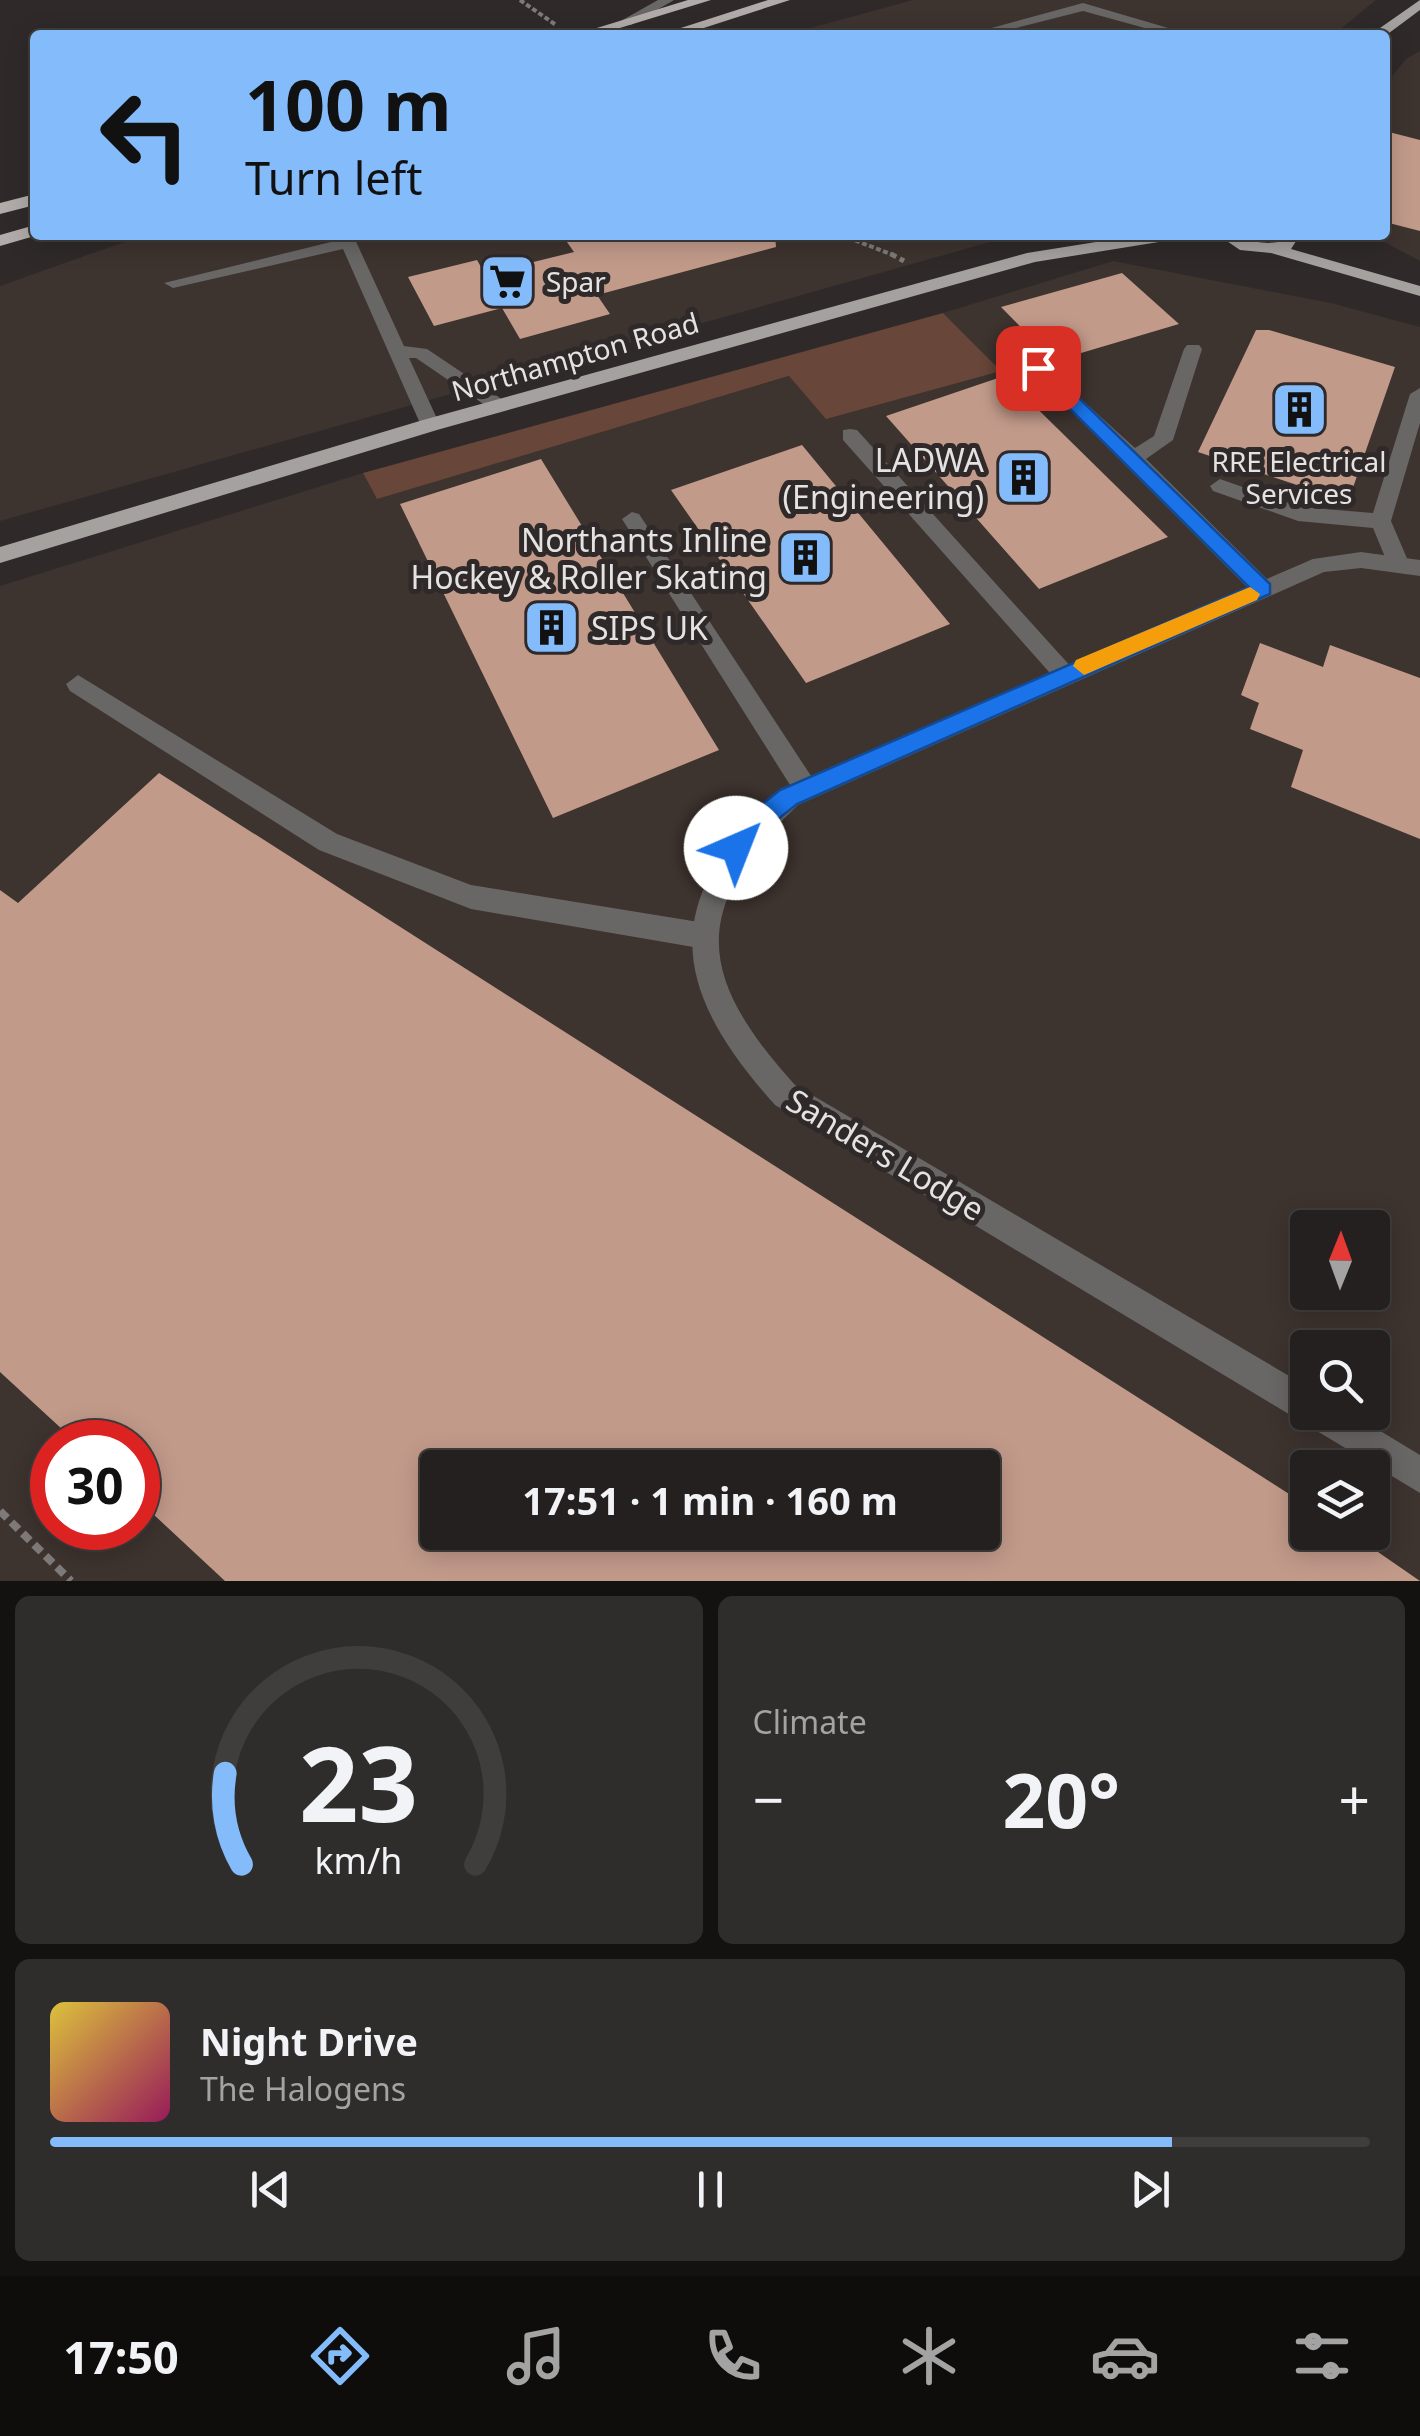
<!DOCTYPE html>
<html lang="en">
<head>
<meta charset="utf-8">
<style>
  :root { --surface:#23201f; --page:#2f2d2c; --text:#f1f3f6; --muted:#a3a3a4; --line:#403e3d; --accent:#84bcfb }
  body { margin:0; font-family:"Noto Sans",sans-serif; background:var(--page); color:var(--text); height:100vh; display:flex; flex-direction:column; font-size:38px; white-space:nowrap }
  * { box-sizing:border-box; margin:0 }
  p { font-size:32px; color:var(--muted) }
  .icon { flex:none; width:55px; height:55px; fill:none; stroke:currentColor; stroke-width:2; stroke-linecap:round; stroke-linejoin:round }
  .map { position:relative; height:1581px; overflow:hidden }
  .side { display:flex; flex-direction:column; gap:15px; padding:15px; background:#131211; flex:1 }
  .side>* { flex:none }
  .hud { position:absolute; left:30px; top:30px; width:1360px; height:210px; border-radius:10px; box-shadow:0 5px 25px #0003,0 0 0 2px var(--line); background:#84bcfb; color:#111; overflow:hidden }
  .needle { width:65px; rotate:1deg }
  .controls { position:absolute; left:1290px; top:1210px; display:grid; gap:20px }
  .controls a { display:grid; place-items:center; width:100px; height:100px; border-radius:10px; background:var(--surface); box-shadow:0 5px 25px #0003,0 0 0 2px var(--line); font-size:50px }
  .speed { position:absolute; left:30px; top:1420px; display:flex; gap:20px; font-size:50px; font-weight:700; text-align:center }
  .speed>* { display:grid; place-content:center; width:130px; height:130px; border-radius:50%; background:var(--surface); box-shadow:0 5px 25px #0003,0 0 0 2px var(--line); line-height:1 }
  .speed .limit { border:15px solid #d22; background:#fff; color:#111 }
  .pin { position:absolute; display:grid; place-items:center; width:85px; height:85px; color:#fff; margin:-42px; border-radius:20px; box-shadow:0 5px 15px #0006 }
  .me { position:absolute; width:110px; margin:-55px; rotate:44deg; stroke-linejoin:round; filter:drop-shadow(0 0 8px #0008) }
  .turn { display:flex; align-items:center; gap:35px; height:210px; padding:0 50px; font-size:45px }
  .turn .icon { width:130px; height:130px; stroke-width:2.5 }
  .turn b { display:block; font-size:70px; line-height:85px }
  .big { font-size:75px; font-weight:700; line-height:1.1 }
  .side .tile { flex:1; display:flex; flex-direction:column; justify-content:center; gap:15px; min-width:0; padding:0 35px; border-radius:15px; background:var(--page) }
  .side .dial { align-items:center; gap:0 }
  .dial svg { height:260px; overflow:visible; fill:none; stroke:var(--line); stroke-width:7; stroke-linecap:round; text-anchor:middle }
  .dial text { fill:var(--text); stroke:none }
  .song { display:flex; align-items:center; gap:30px }
  .cover { width:120px; height:120px; border-radius:15px; background:linear-gradient(135deg,hsl(50 70% 55%),hsl(330 70% 35%)) }
  .played { height:10px; border-radius:5px; background:linear-gradient(90deg,var(--accent) 85%,var(--line) 85%) }
  .keys { display:flex; justify-content:space-around; direction:ltr }
  .heat { display:flex; justify-content:space-between; align-items:center; font-size:55px; direction:ltr }
  .side .tiles { flex:1; display:grid; gap:15px; grid-template-columns:1fr 1fr }
  .tile:last-child { grid-column:span 2 }
  .trip { position:absolute; left:420px; top:1450px; width:580px; height:100px; border-radius:10px; background:var(--surface); box-shadow:0 5px 25px #0003,0 0 0 2px var(--line); font-weight:700; line-height:100px; text-align:center }
  .dock { display:flex; height:160px; justify-content:space-around; align-items:center; background:#0e0d0c; color:var(--muted) }
  .dock .icon { width:70px; height:70px }
  .dock .active { color:var(--accent) }
  .dock b { font-size:45px; color:var(--text) }
  .map>svg:first-child { display:block }
  .built { fill:#3d332f; fill-rule:evenodd }
  .green { fill:#684639 }
  .building { fill:#c29a8a; fill-rule:evenodd }
  .lines { fill:none; stroke-linecap:round; stroke-linejoin:round }
  .path-far2 { stroke:#7e7a79; stroke-width:4; stroke-dasharray:5 2.5; stroke-linecap:butt }
  .path-far1 { stroke:#7e7a79; stroke-width:5; stroke-dasharray:6 4; stroke-linecap:butt }
  .path { stroke:#7e7a79; stroke-width:8; stroke-dasharray:10 6; stroke-linecap:butt }
  .service { fill:#696666; fill-rule:evenodd }
  .minor { fill:#696666; fill-rule:evenodd }
  .primary { fill:#a5a19f; fill-rule:evenodd }
  .trunk { fill:#b1acaa; fill-rule:evenodd }
  .route { fill:#1a73e8; stroke:#114b97; stroke-width:2.5 }
  .slow { fill:#f59e0b }
  .labels { text-anchor:middle; dominant-baseline:central; stroke-width:10; stroke-linejoin:round; paint-order:stroke }
  .far-poi-label { font-size:28px; fill:#e5e3e2; stroke:#2f2a29; text-anchor:start }
  .far-street-label { font-size:28px; fill:#e5e3e2; stroke:#2f2a29 }
  .poi-label { font-size:32px; fill:#e5e3e2; stroke:#2f2a29; text-anchor:end }
  .street-label { font-size:32px; fill:#e5e3e2; stroke:#2f2a29 }
</style>
</head>
<body>
<div class="map">
<svg width="1420" height="1581" viewBox="0 0 1420 1581">
  <rect width="100%" height="100%" fill="#2f2a29"/>
  <path class="built" d="M913 0H1376L1333 35H785Z
    M1420 51V261L1371 235H1385V85L1406 59Z
    M144 235H1015L0 521V286Z
    M1113 261 1331 303 1420 327V1581H0V586L363 473 377 498 790 376 1000 370 943 313ZM1308 1228H1372V1292H1308ZM1308 1348H1372V1412H1308ZM52 1442H138V1528H52ZM438 1468H982V1532H438ZM1308 1468H1372V1532H1308Z"/>
  <path class="green" d="M943 313 1001 371 826 419 789 376 377 499 363 473Z"/>
  <path class="building" d="M1385 131 1420 140V231L1385 222Z
    M562 235H775L776 247 597 295 610 314 520 339 502 308 434 326 408 277 477 260 485 274 574 252Z
    M1122 273 1179 324 1054 361 1001 307Z
    M1256 330H1269L1395 367 1348 502 1198 452Z
    M1004 376 1168 537 1039 589 886 416Z
    M802 445 950 624 806 683 671 490Z
    M541 459 719 750 553 818 400 504Z
    M1260 643 1323 667 1330 645 1420 678V839L1291 787 1303 750 1250 729 1259 703 1241 695Z
    M159 773 1308 1506V1532H1349L1420 1581H225L138 1500V1442H76L0 1372V890L18 903ZM438 1468H982V1532H438Z"/>
  <g class="lines">
    <path class="path-far2" d="M520 0 556 25
      M841 235 896 256"/>
    <path class="path-far1" d="M891 254 904 261"/>
    <path class="path" d="M0 1511 71 1581"/>
    <path class="service" d="M658 0H674L631 25 619 22Z
      M1083 3 1192 35H1170L1083 11 989 35H966Z
      M337 235H353L404 346 427 349 506 402V410H492L416 358H409L440 425 437 430H423L343 249 173 288 164 283 339 240Z
      M1015 339 1135 448 1154 436 1184 349 1187 345H1199L1202 349 1173 440 1146 459 1271 583 1274 589 1271 595H1255L1009 349V341Z
      M1420 388V423L1391 521 1409 563 1406 569H1390L1373 528 1298 521 1213 491 1210 486 1220 479 1300 507 1373 513 1410 394Z
      M850 429 857 430 1073 669 1077 675 1073 681H1057L843 440V430Z
      M632 512 639 514 815 782 818 789 815 796H797L622 519Z
      M78 675 337 834 471 885 705 923 715 927 719 936 715 945 705 949 471 909 319 850 70 691 66 684Z"/>
    <path class="minor" d="M1361 552 1420 560V576L1361 568 1324 572 798 805C689 908 697 977 795 1085L1308 1387V1412H1349L1420 1455V1493L775 1105C669 987 659 901 780 789L1313 559Z"/>
    <path class="primary" d="M1420 0V10L1385 36 1370 35Z
      M1140 235H1179L1171 240 1035 262 437 430 0 563V547L423 420 1027 253Z
      M1218 235C1240 235 1256 246 1278 242L1284 235H1300L1291 249 1420 286V296L1271 253 1240 250Z"/>
    <path class="trunk" d="M688 0H711L597 35H574Z
      M768 0H790L682 35H659Z
      M35 194V205L0 214V203Z
      M35 225 38 235 0 246V235Z"/>
  </g>
  <path class="route" d="M1033 364H1044L1270 584V594L797 804 758 835 744 855H727L724 848 741 821 780 790 1249 587 1033 372Z"/>
  <path class="slow" d="M1250 587 1260 594 1257 600 1091 672 1084 675 1073 666 1076 660Z"/>
  <defs>
    <symbol id="supermarket-square" viewBox="-11 -11 22 22"><rect x="-9" y="-9" width="18" height="18" rx="4" fill="#84bcfb" stroke="#2f2a29"/><path d="M-6-5.5h2.5l.6 2H6L4.5 2H-2.5L-4.4-4H-6ZM-1.5 3.2a1.3 1.3 0 1 0 .1 0ZM3 3.2a1.3 1.3 0 1 0 .1 0Z" fill="#111"/></symbol>
    <symbol id="building-square" viewBox="-11 -11 22 22"><rect x="-9" y="-9" width="18" height="18" rx="4" fill="#84bcfb" stroke="#2f2a29"/><path d="M-4-6H4V6H1V3H-1V6H-4ZM-2.5-4.3h1.7v1.8h-1.7ZM.8-4.3h1.7v1.8H.8ZM-2.5-1h1.7V.8h-1.7ZM.8-1h1.7V.8H.8Z" fill="#111"/></symbol>
  </defs>
  <g fill-rule="evenodd">
    <use href="#supermarket-square" x="476" y="250" width="63" height="63"/>
    <use href="#building-square" x="1268" y="378" width="63" height="63"/>
    <use href="#building-square" x="992" y="446" width="63" height="63"/>
    <use href="#building-square" x="774" y="526" width="63" height="63"/>
    <use href="#building-square" x="520" y="596" width="63" height="63"/>
  </g>
  <g class="labels">
    <g class="far-poi-label">
      <text x="546" y="281">Spar</text>
      <text x="1299" y="461" text-anchor="middle">RRE Electrical<tspan x="1299" dy="32">Services</tspan></text>
    </g>
    <g class="far-street-label">
      <text transform="translate(575 356) rotate(-16)">Northampton Road</text>
    </g>
    <g class="poi-label">
      <text x="984" y="459">LADWA<tspan x="984" dy="37">(Engineering)</tspan></text>
      <text x="767" y="539">Northants Inline<tspan x="767" dy="37">Hockey &amp; Roller Skating</tspan></text>
      <text x="591" y="627" text-anchor="start">SIPS UK</text>
    </g>
    <g class="street-label">
      <text transform="translate(886 1154) rotate(31)">Sanders Lodge</text>
    </g>
  </g>
</svg>
<div class="controls">
<a><svg class="needle" viewBox="-14 -14 28 28"><path d="M0-13l5 13h-10z" fill="#e53935"/><path d="M0 13l5-13h-10z" fill="#a3a3a4"/></svg></a>
<a><svg class="icon" aria-label="search" viewBox="0 0 24 24"><circle cx="10" cy="10" r="6"/><path d="M15 15l6 6"/></svg></a>
<a><svg class="icon" aria-label="layers" viewBox="0 0 24 24"><path d="M12 4l9 5-9 5-9-5zM3 14l9 5 9-5"/></svg></a>
</div>
<div class="speed"><div class="limit">30</div></div>
<div class="pin" style="left:1038px;top:368px;background:#d93025"><svg class="icon" aria-label="arrive" viewBox="0 0 24 24"><path d="M6 21V4h12l-3 4 3 4H6"/></svg></div>
<svg class="me" style="left:736px;top:848px" viewBox="-20 -20 40 40"><circle r="19" fill="#fff"/><path d="M0-13L10 11 0 6-10 11z" fill="#1a73e8"/></svg>
<div class="trip">17:51 · 1 min · 160 m</div>
<div class="hud">
<div class="turn"><svg class="icon" aria-label="left" viewBox="0 0 24 24"><path d="M17 20v-9H6M10 6l-5 5 5 5"/></svg><div><b>100 m</b>Turn left</div></div>
</div>
</div>
<section class="side">
<div class="tiles">
<div class="tile dial"><svg viewBox="0 0 100 80">
<path d="M14 69A42 42 0 1 1 86 69"/>
<path d="M14 69A42 42 0 0 1 9 41" stroke="#84bcfb"/>
<text x="50" y="56" font-size="32" font-weight="700">23</text>
<text x="50" y="72" font-size="11">km/h</text>
</svg></div>
<div class="tile"><p>Climate</p>
<div class="heat"><a>−</a><b class="big">20°</b><a>+</a></div>
</div>
<div class="tile">
<div class="song"><i class="cover"></i><div><b>Night Drive</b><p>The Halogens</p></div></div>
<div class="played"></div>
<div class="keys"><svg class="icon" aria-label="previous" viewBox="0 0 24 24"><path d="M18 5L8 12l10 7zM5 5v14"/></svg><svg class="icon" aria-label="pause" viewBox="0 0 24 24"><path d="M8 5v14M16 5v14"/></svg><svg class="icon" aria-label="next" viewBox="0 0 24 24"><path d="M6 5l10 7-10 7zM19 5v14"/></svg></div>
</div>
</div>
</section>
<nav class="dock">
<b>17:50</b>
<svg class="icon active" aria-label="directions" viewBox="0 0 24 24"><path d="M12 3l9 9-9 9-9-9zM9 14v-3h6M13 9l2 2-2 2"/></svg>
<svg class="icon" aria-label="music" viewBox="0 0 24 24"><path d="M9 18V5l10-2v13"/><circle cx="6" cy="18" r="3"/><circle cx="16" cy="16" r="3"/></svg>
<svg class="icon" aria-label="phone" viewBox="0 0 24 24"><path d="M5 4h4l2 5-3 2q2 4 5 5l2-3 5 2v4C11 20 4 13 5 4z"/></svg>
<svg class="icon" aria-label="climate" viewBox="0 0 24 24"><path d="M12 3v18M4 7l16 10M4 17L20 7"/></svg>
<svg class="icon" aria-label="car" viewBox="0 0 24 24"><path d="M5 17H2v-5l4-1 3-4h7l3 4 3 1v5h-3M9 17h6M6 11h13"/><circle cx="7" cy="17" r="2"/><circle cx="17" cy="17" r="2"/></svg>
<svg class="icon" aria-label="filters" viewBox="0 0 24 24"><path d="M4 7h16M4 17h16"/><circle cx="9" cy="7" r="2"/><circle cx="15" cy="17" r="2"/></svg>
</nav>
</body>
</html>
